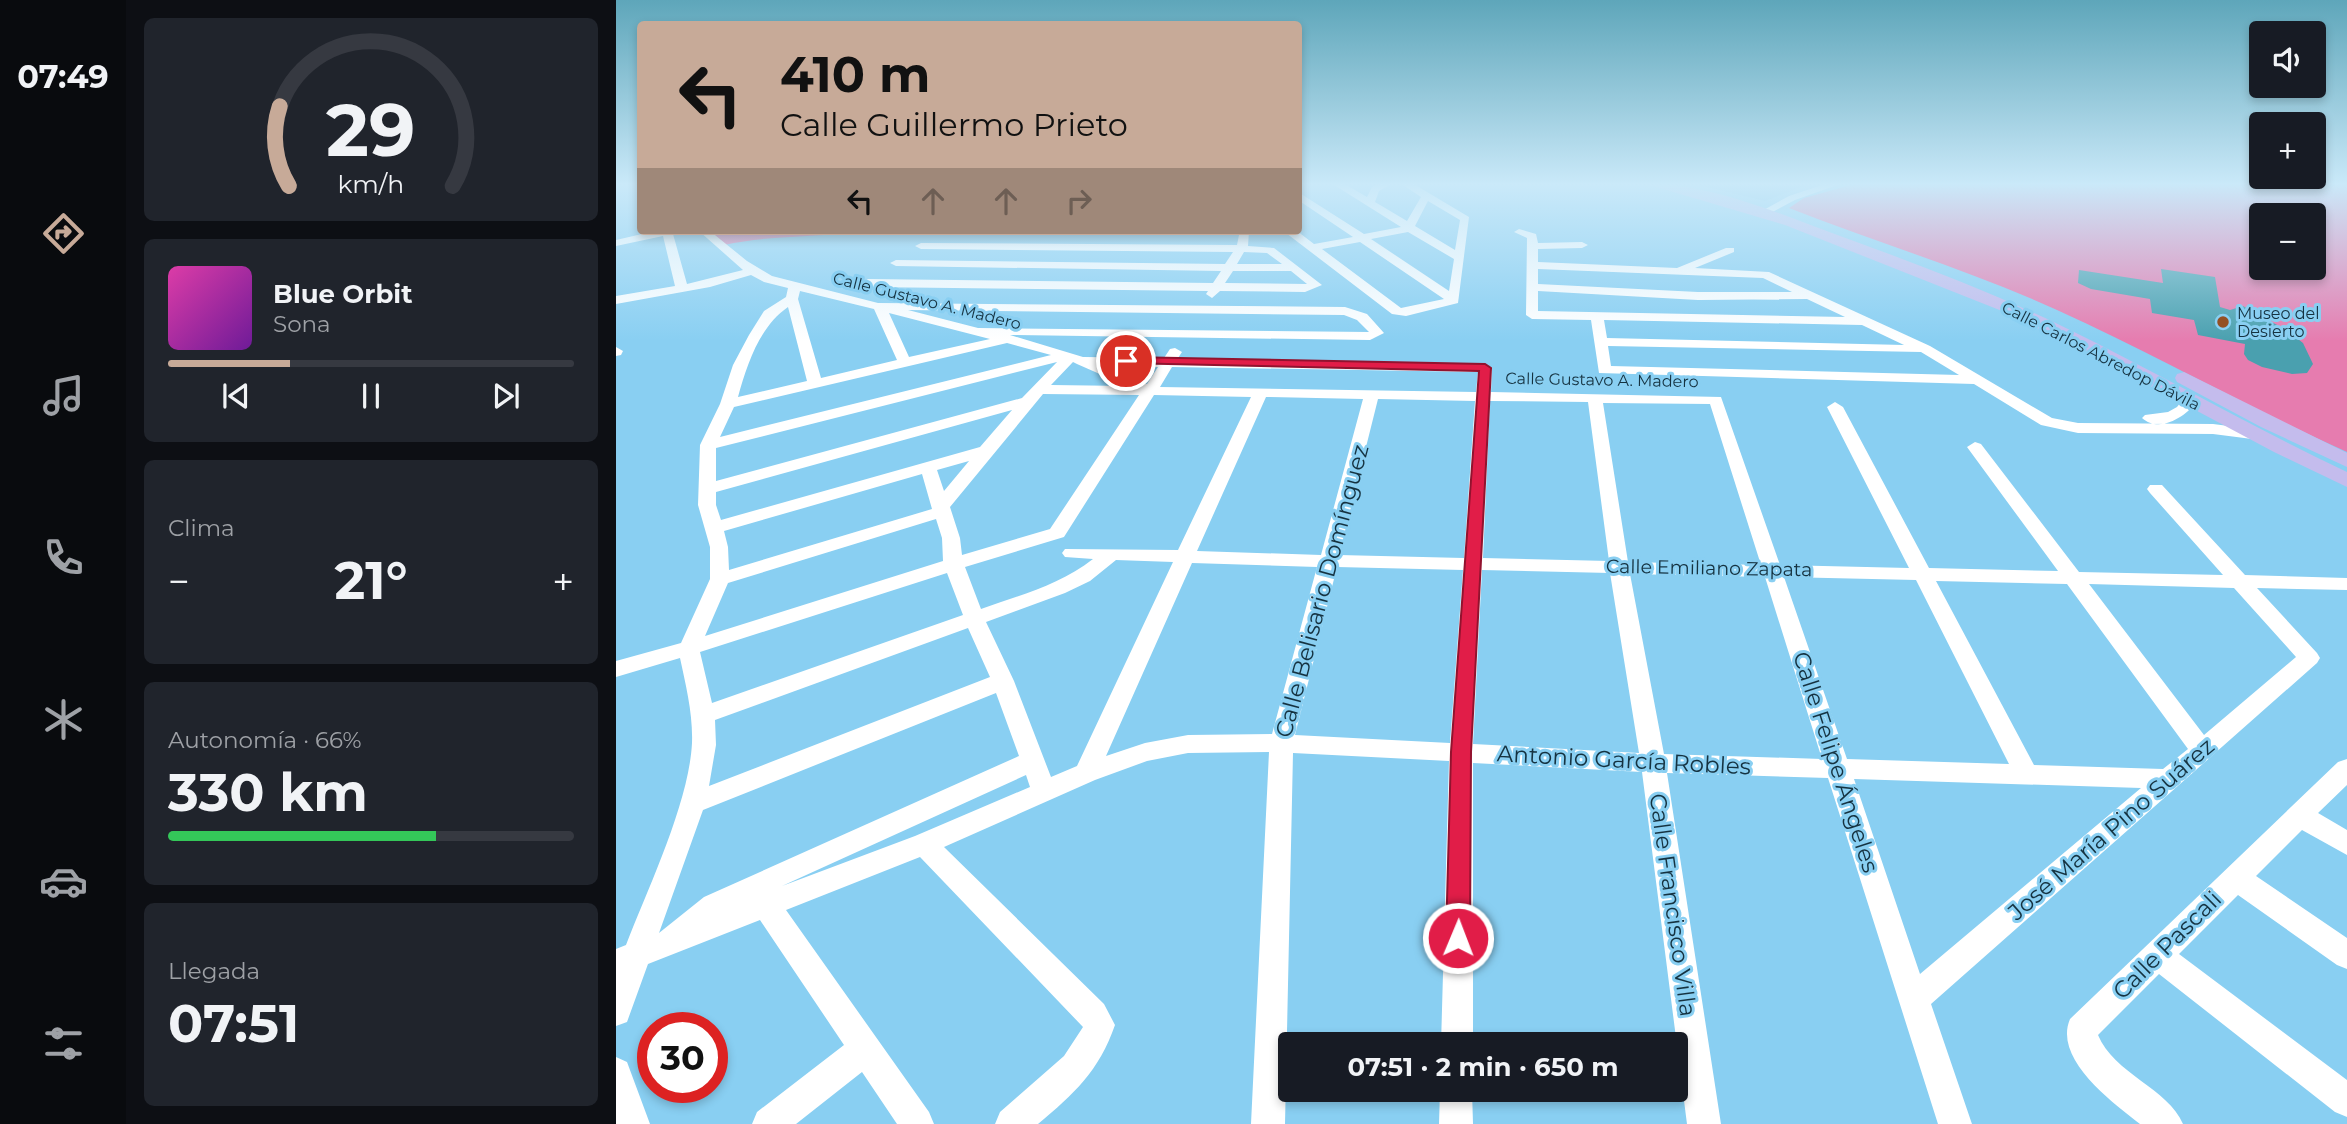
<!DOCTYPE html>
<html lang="es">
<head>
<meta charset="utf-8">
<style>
  :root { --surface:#171b24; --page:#20242c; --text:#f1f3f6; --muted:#9ea1a6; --line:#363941; --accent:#c7aa98 }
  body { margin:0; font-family:Montserrat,sans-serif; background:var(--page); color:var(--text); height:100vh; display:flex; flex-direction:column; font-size:26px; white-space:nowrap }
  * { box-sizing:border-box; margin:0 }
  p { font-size:23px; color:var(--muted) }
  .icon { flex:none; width:38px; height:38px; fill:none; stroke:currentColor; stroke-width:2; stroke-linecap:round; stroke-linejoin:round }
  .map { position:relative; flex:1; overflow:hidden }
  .drawer { display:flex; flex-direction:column; gap:18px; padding:18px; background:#0d0f14; width:490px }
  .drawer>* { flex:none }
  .banner { position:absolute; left:21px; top:21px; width:665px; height:214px; border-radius:7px; box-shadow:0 4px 10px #0003; background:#c7aa98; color:#111; overflow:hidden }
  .buttons { position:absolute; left:1633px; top:21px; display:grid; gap:14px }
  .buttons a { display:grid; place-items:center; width:77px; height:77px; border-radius:7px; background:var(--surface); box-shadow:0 4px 10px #0003; font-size:35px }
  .speed { position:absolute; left:21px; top:1012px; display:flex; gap:14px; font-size:35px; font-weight:700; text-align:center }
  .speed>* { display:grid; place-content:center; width:91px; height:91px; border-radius:50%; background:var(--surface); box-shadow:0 4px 10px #0003; line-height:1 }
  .speed .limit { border:10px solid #d22; background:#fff; color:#111 }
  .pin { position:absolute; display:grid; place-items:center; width:60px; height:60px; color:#fff; margin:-30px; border:4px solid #fff; border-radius:50%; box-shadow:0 2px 7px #0007 }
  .me { position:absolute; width:77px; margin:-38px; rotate:1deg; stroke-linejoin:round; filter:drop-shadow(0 0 5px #0008) }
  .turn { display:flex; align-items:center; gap:24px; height:147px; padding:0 28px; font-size:32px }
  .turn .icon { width:91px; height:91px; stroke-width:2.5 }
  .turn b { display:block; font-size:49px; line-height:60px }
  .lanes { display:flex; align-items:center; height:66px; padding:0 28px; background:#0003; justify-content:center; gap:35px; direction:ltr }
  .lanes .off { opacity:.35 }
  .big { font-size:52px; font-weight:700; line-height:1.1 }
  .drawer .tile { flex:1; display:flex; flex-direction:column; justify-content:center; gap:10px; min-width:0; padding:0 24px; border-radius:10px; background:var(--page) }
  .drawer .dial { align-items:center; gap:0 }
  .dial svg { height:182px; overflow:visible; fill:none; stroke:var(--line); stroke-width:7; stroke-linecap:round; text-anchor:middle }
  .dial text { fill:var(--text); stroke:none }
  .song { display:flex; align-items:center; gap:21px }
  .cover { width:84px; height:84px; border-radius:10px; background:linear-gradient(135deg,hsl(320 70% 55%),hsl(280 70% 35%)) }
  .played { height:7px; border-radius:4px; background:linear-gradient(90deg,var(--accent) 30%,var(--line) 30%) }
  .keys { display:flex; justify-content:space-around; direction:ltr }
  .heat { display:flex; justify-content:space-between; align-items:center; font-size:38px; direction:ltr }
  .charge { height:10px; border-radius:5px; background:linear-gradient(90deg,#34c759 66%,var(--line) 0) }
  .trip { position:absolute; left:662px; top:1032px; width:410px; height:70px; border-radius:7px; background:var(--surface); box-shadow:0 4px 10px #0003; font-weight:700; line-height:70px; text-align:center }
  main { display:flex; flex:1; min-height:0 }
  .tabs { display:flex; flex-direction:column; width:126px; justify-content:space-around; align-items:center; background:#090b0e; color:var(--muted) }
  .tabs .icon { width:49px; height:49px }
  .tabs .on { color:var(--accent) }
  .tabs b { font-size:32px; color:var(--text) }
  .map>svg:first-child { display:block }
  .built { fill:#75c3ea }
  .green { fill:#e67caf; fill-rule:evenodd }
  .building { fill:#4aa0af }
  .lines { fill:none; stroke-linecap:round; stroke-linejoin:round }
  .minor { fill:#fff; fill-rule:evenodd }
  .major { fill:#c4bced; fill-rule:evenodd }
  .route { fill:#e11d48; stroke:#92132f; stroke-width:2 }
  .poi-dot { fill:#945024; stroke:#89cff2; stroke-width:2.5 }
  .labels { text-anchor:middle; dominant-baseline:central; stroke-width:6; stroke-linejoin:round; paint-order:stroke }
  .far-street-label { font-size:16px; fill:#153240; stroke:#89cff2 }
  .far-poi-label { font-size:16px; fill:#153240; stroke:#89cff2; text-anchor:start }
  .street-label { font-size:19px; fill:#153240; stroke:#89cff2 }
  .near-street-label { font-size:23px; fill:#153240; stroke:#89cff2 }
</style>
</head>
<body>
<main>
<nav class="tabs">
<b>07:49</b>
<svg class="icon on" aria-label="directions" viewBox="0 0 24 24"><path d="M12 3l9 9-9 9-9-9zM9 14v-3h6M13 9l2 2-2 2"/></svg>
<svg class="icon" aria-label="music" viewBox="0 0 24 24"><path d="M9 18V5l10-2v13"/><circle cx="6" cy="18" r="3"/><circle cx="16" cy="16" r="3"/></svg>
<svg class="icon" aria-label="phone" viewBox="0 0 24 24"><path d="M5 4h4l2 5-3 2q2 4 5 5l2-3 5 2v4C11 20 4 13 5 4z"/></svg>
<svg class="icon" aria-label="climate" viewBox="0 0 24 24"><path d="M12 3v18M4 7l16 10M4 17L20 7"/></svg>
<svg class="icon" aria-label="car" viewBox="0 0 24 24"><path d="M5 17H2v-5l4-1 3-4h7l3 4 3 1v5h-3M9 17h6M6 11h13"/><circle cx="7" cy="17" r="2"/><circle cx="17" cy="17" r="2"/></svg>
<svg class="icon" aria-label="filters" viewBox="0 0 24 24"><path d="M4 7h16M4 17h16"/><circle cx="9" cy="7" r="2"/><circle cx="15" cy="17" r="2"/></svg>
</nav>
<section class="drawer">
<div class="tile dial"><svg viewBox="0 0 100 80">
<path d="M14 69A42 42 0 1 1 86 69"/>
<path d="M14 69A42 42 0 0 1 10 34" stroke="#c7aa98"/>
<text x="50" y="56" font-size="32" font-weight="700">29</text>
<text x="50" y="72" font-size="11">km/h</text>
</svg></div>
<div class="tile">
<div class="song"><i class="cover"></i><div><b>Blue Orbit</b><p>Sona</p></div></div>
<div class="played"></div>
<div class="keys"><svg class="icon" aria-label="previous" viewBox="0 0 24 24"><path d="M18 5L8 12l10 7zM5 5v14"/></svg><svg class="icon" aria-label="pause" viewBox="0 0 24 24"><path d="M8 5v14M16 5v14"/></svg><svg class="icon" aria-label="next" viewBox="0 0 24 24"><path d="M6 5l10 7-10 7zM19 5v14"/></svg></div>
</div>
<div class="tile"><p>Clima</p>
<div class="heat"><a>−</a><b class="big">21°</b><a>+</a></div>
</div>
<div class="tile"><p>Autonomía · 66%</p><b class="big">330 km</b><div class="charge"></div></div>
<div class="tile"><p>Llegada</p><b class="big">07:51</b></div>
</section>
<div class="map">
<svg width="1731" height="1124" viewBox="0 0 1731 1124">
  <rect width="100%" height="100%" fill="#89cff2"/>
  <path class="built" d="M1074 183H1195L1149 201Z"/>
  <path class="green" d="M1242 183H1731V452C1632 408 1539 354 1441 310 1353 270 1262 243 1173 208L1188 198ZM1645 215H1698V268H1645Z
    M86 231H245C199 238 152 235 108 245Z"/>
  <path class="building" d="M1545 269 1599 277 1604 307 1614 310 1627 306 1672 331 1687 343 1697 364 1691 373 1676 374 1646 367 1632 360 1628 354 1629 344 1582 335 1578 320 1536 313 1534 299 1475 289 1462 283 1463 270 1547 283Z"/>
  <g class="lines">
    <path class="minor" d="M715 183H727L751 197 756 187 764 183H777L763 191 759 202 791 221 805 197 784 183H796L853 217 842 303 790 316 776 314 670 233 669 231H681L698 244 737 237 682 200V192L748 234 785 227ZM812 201 844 220 839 250 799 226ZM792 232 838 259 833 291 755 239ZM744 242 828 299 785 308 706 249Z
      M1212 183H1227L1179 200 1151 215 1142 213 1173 196Z
      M903 229 920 234 922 243 966 242 972 245 966 248 922 249V262L1061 268 1110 248H1118V252L1079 268 1153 272 1314 346 1436 418 1462 423 1597 424 1636 429 1644 434 1636 439 1597 434 1462 433 1425 425 1358 384 983 373 975 320 916 319 910 315 911 238 898 232ZM922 269 1147 278 1176 292H1082L922 284ZM922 291 1082 300 1191 299 1229 317 922 311ZM988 320 1246 325 1288 345 991 338ZM992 346 1305 352 1343 375 995 366Z
      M39 231H59L57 234 71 284 127 270 83 231H94L131 261 156 276 262 303 729 307 751 314 768 333 754 340 394 335 467 357 548 358 554 349 559 348 566 352 562 358 869 364 876 368 875 392 1105 397 1164 565 1293 568 1211 407 1219 402 1227 407 1313 568 1442 571 1351 447 1359 442 1365 444 1463 572 1607 575 1534 493 1531 489 1534 485H1546L1629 575 1731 578V590L1641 588 1701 653 1704 658 1701 663 1315 1004 1356 1124H1322L1212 778 1051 773 1105 1124H1071L1026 772 857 763V1045H825L833 761 677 753 669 1124H635L653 752 572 753 531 761 479 780 328 847 488 1004 499 1025C483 1071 458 1094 422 1124H379L384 1112 448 1056 467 1027 304 857 170 910 313 1112 318 1124H281L246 1072 180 1124H136L141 1112 228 1045 144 920 32 964 11 1022 0 1026V949L10 945C32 888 73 803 76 743 77 714 70 686 64 658L0 677V661L65 643 94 579V547L82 505 84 445 104 404 117 365 133 335 148 311 170 297 172 288 148 282 135 275 94 287 0 304V296L59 286 47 236 0 246V240ZM184 291 258 309 281 360 205 378 182 299ZM172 307 191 381 122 397C131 365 143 327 172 307ZM292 310 728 315 741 320 753 332 362 328ZM273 313 374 339 293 357ZM391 343 435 355 104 437 118 407ZM441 362 406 398 100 481V448ZM457 362 461 364 511 386 435 385ZM489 366 542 367 531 384ZM556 367 862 372 860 392 544 387ZM427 394 523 395 434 529 346 555 344 538 334 507ZM538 395 635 397 562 550 449 549 446 553 449 557 477 559C444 585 404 595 365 609L349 567 448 537ZM650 397 747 399 705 555 581 551ZM762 399 859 401 848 558 723 555ZM874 401 972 402 993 561 867 558ZM987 403 1094 404 1145 565 1012 562ZM396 410 364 447 105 520 100 505V492ZM353 461 328 491 321 470ZM306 474 316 509 113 570 112 547 108 531ZM320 519 326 538 327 561 89 636 112 583ZM500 560 557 562 461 766 435 777 398 681 370 622 449 593 474 581ZM576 563 701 567 656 734 572 735 529 743 490 756ZM721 567 847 570 834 743 679 735ZM866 570 994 573 1023 753 857 744ZM331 573 347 615 96 703 84 652ZM1014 574 1149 577 1206 759 1048 754ZM1168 577 1300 580 1393 764 1231 759ZM1320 581 1451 584 1572 749 1547 769 1418 765ZM1473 584 1618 588 1680 657 1588 735ZM352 628 374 677 93 786 100 745 99 720ZM380 693 403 756 88 897 43 933 87 810ZM410 775 414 787 299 836 166 886ZM1238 779 1525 788 1304 974Z
      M571 231H633L632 246 658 248 706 285 689 292 604 291 596 298 590 294 592 291 252 287 246 283 252 279 597 283 605 271 280 266 274 263 280 260 609 264 617 252 305 249 299 246 305 243 621 245 623 235 576 234ZM628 252 651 253 666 264H621ZM617 271H675L691 284 609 283Z
      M0 347 7 351 5 355 0 356Z
      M1574 395 1582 400C1571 416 1544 434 1526 418L1529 415 1552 412 1561 407 1569 397Z
      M1731 759V785L1702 813 1731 830V855L1686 830 1640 876 1731 938V969L1721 965 1622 895 1563 954 1731 1080V1117L1719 1112 1543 974 1482 1035C1498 1074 1552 1088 1567 1124H1524C1496 1102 1437 1059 1454 1019L1722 762Z
      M0 1057 11 1062 34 1124H0Z
      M824 1090H856L857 1124H823Z"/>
    <path class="major" d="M1027 183C1091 183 1157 211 1216 233 1296 262 1376 292 1452 329 1546 375 1636 427 1731 472V487L1658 452 1465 349 1386 311 1169 225Z
      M1568 372 1731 453V467L1645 427 1561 382 1559 378 1561 374Z"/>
  </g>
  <linearGradient id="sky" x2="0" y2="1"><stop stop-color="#5ea6ba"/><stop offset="0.54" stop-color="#cae9f9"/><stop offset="1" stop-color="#cae9f9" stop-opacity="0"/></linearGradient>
  <rect width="1731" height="341" fill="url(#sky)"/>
  <path class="route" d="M510 357 869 364 875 368 855 752 854 938 851 946 842 949 834 946 830 938 835 752 863 371 506 363 504 361Z"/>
  <circle class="poi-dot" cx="1607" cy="322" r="7"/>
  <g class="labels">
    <g class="far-street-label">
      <text transform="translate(311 301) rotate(14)">Calle Gustavo A. Madero</text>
      <text transform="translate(1485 356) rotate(27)">Calle Carlos Abredop Dávila</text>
      <text transform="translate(986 380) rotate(1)">Calle Gustavo A. Madero</text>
    </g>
    <g class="far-poi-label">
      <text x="1621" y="313">Museo del<tspan x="1621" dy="18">Desierto</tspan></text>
    </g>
    <g class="street-label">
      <text transform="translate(1093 568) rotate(1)">Calle Emiliano Zapata</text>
    </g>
    <g class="near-street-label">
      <text transform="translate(706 591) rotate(-75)">Calle Belisario Domínguez</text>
      <text transform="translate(1008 760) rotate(3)">Antonio García Robles</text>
      <text transform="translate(1220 762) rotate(72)">Calle Felipe Ángeles</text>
      <text transform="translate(1495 829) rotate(-41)">José María Pino Suárez</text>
      <text transform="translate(1057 905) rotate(82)">Calle Francisco Villa</text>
      <text transform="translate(1551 945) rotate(-45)">Calle Pascali</text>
    </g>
  </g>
</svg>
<div class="buttons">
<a><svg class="icon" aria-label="sound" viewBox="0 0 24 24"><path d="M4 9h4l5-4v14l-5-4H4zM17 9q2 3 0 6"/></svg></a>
<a>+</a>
<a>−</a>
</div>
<div class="speed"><div class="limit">30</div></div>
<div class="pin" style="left:510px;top:361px;background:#d93025"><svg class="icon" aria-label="arrive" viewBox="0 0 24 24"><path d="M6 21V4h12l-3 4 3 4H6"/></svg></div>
<svg class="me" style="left:842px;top:938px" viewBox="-20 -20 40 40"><circle r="17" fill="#e11d48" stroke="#fff" stroke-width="3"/><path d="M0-11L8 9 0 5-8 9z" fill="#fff"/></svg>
<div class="trip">07:51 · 2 min · 650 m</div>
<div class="banner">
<div class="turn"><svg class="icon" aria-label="left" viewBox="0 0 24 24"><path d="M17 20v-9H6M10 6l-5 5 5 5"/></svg><div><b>410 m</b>Calle Guillermo Prieto</div></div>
<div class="lanes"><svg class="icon" aria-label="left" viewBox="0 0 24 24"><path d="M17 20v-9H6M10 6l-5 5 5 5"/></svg><svg class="icon off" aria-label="ahead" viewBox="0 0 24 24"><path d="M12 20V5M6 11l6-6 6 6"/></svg><svg class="icon off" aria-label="ahead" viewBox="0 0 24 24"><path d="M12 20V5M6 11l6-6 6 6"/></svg><svg class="icon off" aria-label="right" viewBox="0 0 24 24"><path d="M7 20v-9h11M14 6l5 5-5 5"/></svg></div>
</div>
</div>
</main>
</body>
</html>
